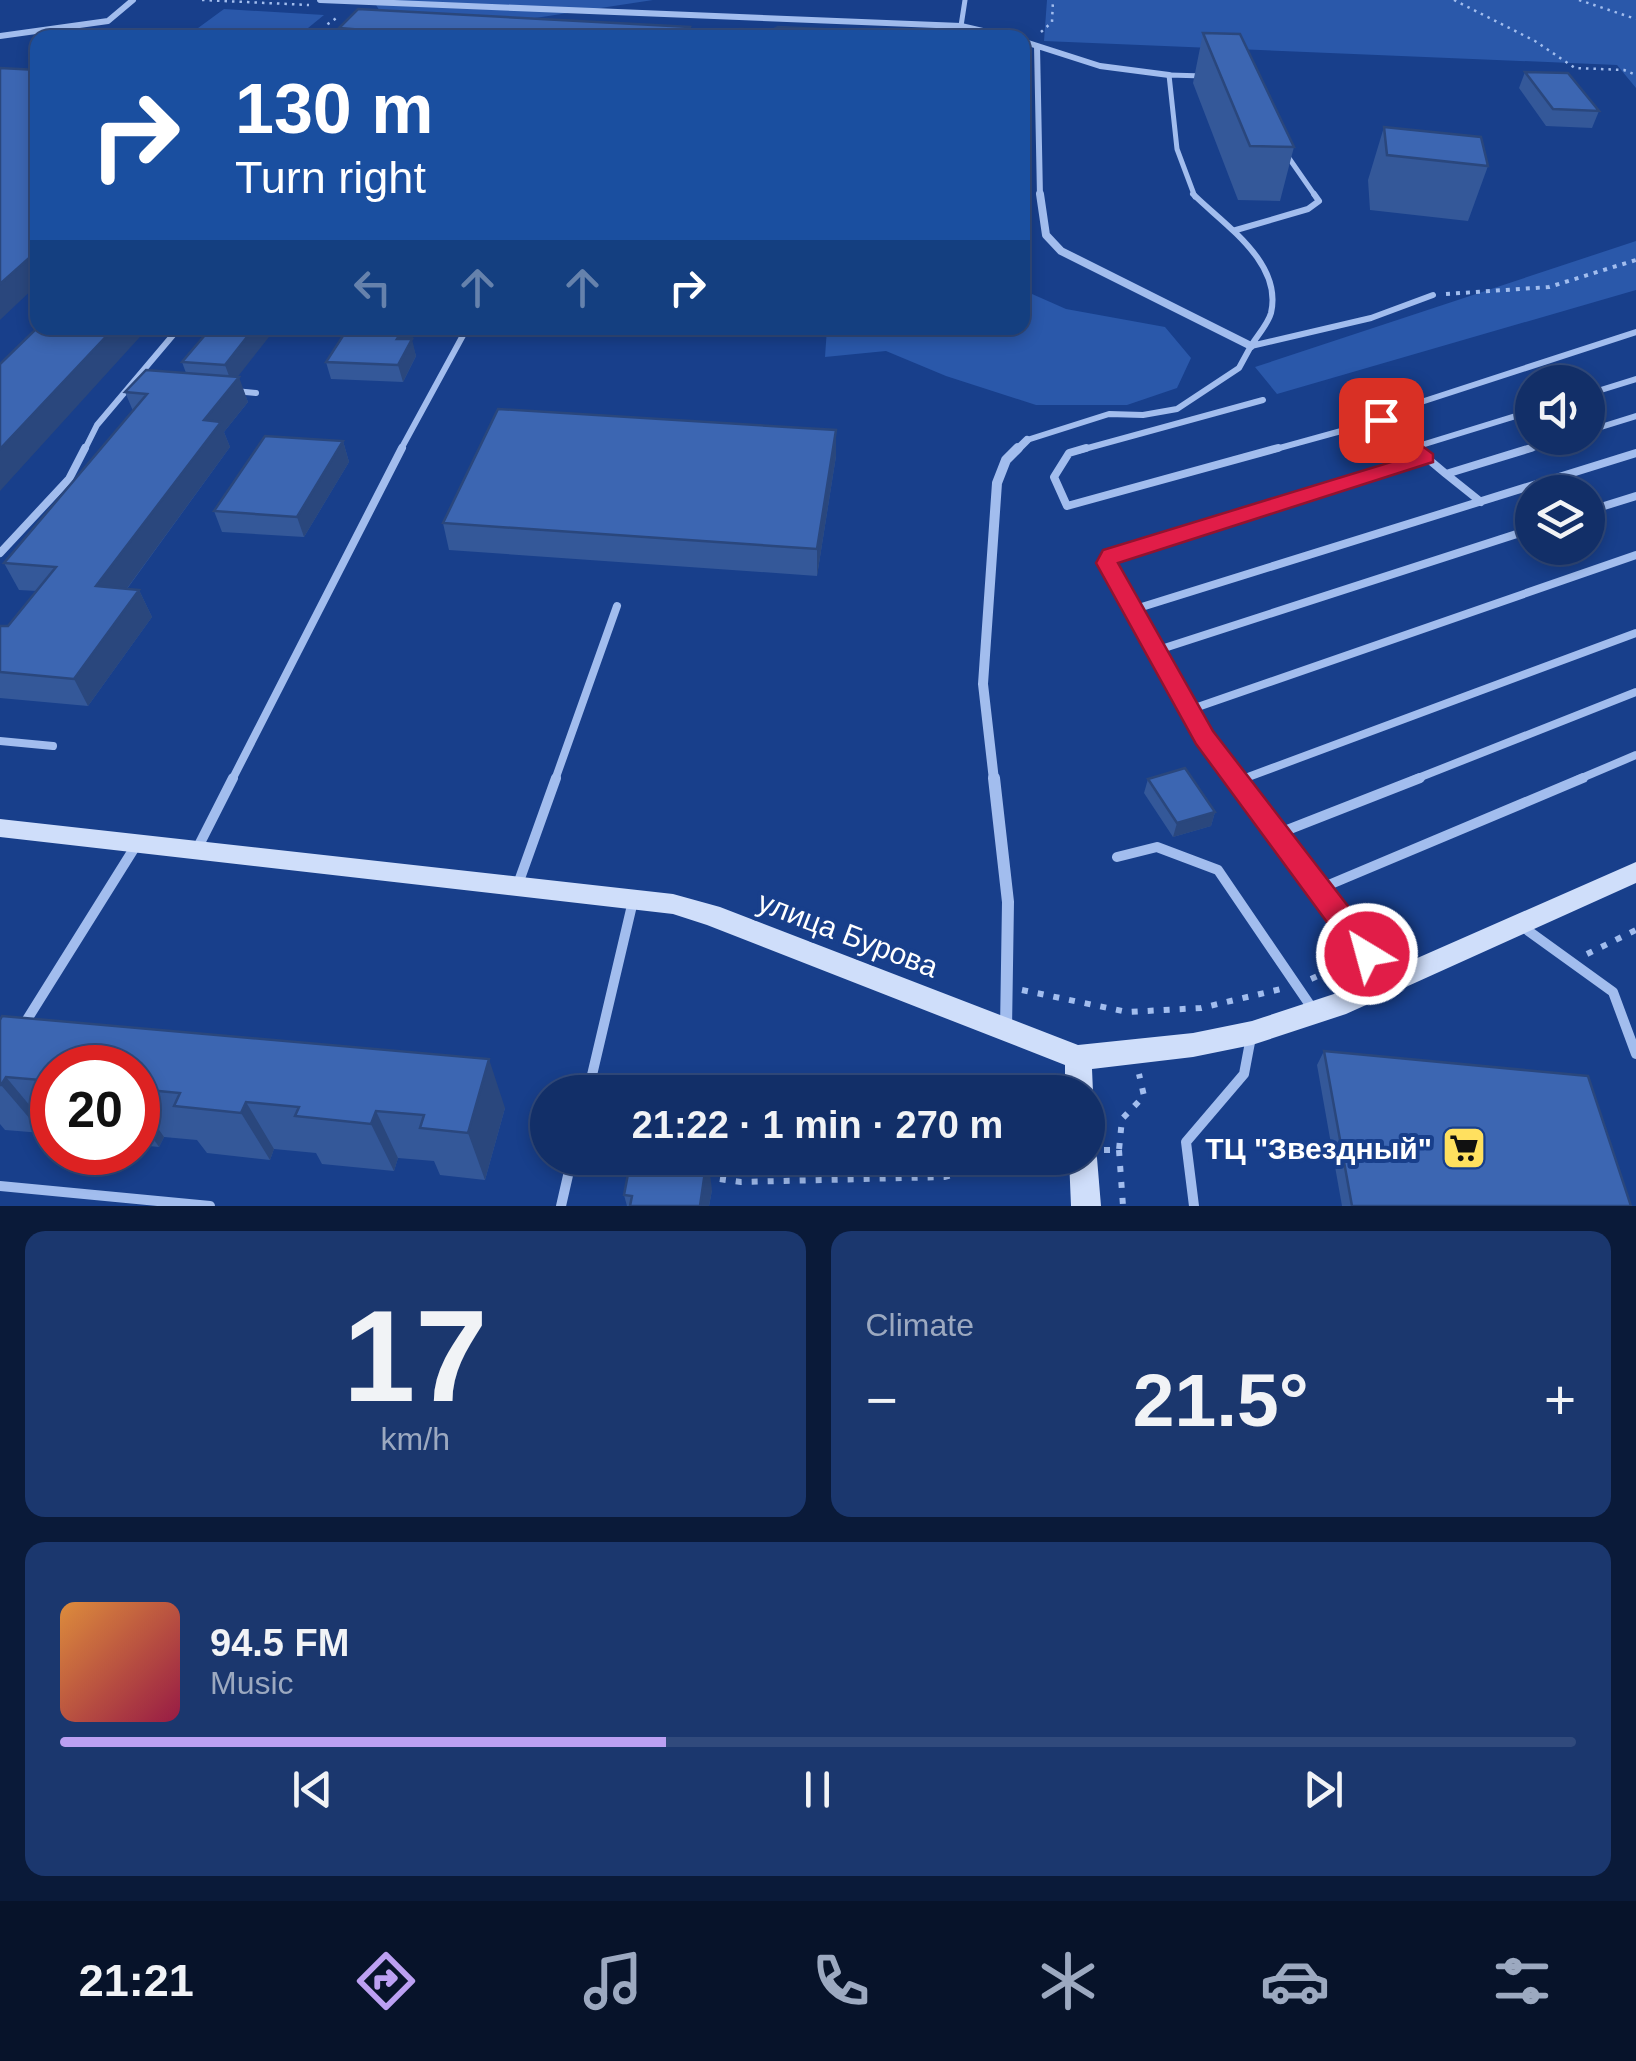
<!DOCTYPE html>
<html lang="en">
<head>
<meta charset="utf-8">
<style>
  :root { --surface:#122f68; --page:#1b376e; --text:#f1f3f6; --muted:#9ca9c0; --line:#314a7c; --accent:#bca0f2 }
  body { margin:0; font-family:Arial,sans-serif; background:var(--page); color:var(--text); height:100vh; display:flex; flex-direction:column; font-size:38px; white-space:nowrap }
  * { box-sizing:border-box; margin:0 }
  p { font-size:32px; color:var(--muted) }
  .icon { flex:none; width:55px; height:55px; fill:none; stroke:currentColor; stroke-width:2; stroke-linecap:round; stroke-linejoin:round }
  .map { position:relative; height:1206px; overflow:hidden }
  .sheet { display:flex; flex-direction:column; gap:25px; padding:25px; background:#0a1a39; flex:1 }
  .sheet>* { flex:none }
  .banner { position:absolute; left:30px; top:30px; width:1000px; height:305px; border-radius:20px; box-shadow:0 5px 15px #0003,0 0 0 2px var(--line); background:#1a4fa0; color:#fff; overflow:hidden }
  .tools { position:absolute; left:1515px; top:365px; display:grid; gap:20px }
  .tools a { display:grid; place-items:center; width:90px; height:90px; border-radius:50%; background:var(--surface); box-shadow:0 5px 15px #0003,0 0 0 2px var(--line); font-size:50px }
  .speed { position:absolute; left:30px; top:1045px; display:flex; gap:20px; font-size:50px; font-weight:700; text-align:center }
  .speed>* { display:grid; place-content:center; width:130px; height:130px; border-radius:50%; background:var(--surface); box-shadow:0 5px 15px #0003,0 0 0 2px var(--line); line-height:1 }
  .speed .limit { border:15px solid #d22; background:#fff; color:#111 }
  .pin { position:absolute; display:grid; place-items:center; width:85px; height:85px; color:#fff; margin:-42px; border-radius:20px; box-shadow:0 5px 15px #0006 }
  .me { position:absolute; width:110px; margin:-55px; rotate:323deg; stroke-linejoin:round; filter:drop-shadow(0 0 8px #0008) }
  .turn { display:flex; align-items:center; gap:35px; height:210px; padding:0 40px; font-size:45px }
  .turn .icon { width:130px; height:130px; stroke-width:2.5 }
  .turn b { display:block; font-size:70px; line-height:85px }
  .lanes { display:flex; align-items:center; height:95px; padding:0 40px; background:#0003; justify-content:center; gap:50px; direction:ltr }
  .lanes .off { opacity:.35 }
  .big { font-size:75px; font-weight:700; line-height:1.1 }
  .sheet .card { flex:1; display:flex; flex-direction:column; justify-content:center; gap:15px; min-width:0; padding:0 35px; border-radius:20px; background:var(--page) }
  .sheet .dial { align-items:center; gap:0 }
  .dial b { font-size:130px; line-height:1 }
  .song { display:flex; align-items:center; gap:30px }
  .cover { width:120px; height:120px; border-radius:15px; background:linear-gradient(135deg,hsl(30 70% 55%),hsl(340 70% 35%)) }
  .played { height:10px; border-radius:5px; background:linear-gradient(90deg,var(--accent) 40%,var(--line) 40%) }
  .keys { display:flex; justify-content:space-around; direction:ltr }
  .heat { display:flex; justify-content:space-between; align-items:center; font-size:55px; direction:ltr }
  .sheet .tiles { flex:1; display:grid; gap:25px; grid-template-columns:1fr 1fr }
  .card:last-child { grid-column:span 2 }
  .trip { position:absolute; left:530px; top:1075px; width:575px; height:100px; border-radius:50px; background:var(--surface); box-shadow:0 5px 15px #0003,0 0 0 2px var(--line); font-weight:700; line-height:100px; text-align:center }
  .dock { display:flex; height:160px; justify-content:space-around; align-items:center; background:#07132a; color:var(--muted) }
  .dock .icon { width:70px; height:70px }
  .dock .active { color:var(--accent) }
  .dock b { font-size:45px; color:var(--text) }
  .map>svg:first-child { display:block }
  .green { fill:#2a58aa }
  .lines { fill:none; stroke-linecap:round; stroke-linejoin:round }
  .path-far2 { stroke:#a2bdee; stroke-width:2.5; stroke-dasharray:2.5 5; stroke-linecap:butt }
  .path-far1 { stroke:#a2bdee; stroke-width:4; stroke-dasharray:4 6; stroke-linecap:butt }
  .path { stroke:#a2bdee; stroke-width:6; stroke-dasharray:6 10; stroke-linecap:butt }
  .lane-far3 { stroke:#a2bdee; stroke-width:5 }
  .lane-far2 { stroke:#a2bdee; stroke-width:6 }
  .lane-far1 { stroke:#a2bdee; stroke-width:8 }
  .lane { stroke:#a2bdee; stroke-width:10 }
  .street-far3 { stroke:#a2bdee; stroke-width:6 }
  .street-far2 { stroke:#a2bdee; stroke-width:8 }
  .street-far1 { stroke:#a2bdee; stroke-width:10 }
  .street { stroke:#a2bdee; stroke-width:12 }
  .secondary { fill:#cfdefa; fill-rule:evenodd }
  .wall { fill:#345899 }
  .shaded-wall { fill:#2a477d }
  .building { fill:#3c66b2; stroke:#2a477d; stroke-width:2.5 }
  .route { fill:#e11d48; stroke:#92132f; stroke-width:2.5 }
  .labels { text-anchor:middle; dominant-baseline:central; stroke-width:8; stroke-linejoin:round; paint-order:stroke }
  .near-street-label { font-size:30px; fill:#fff; stroke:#183f8b }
  .near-poi-label { font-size:30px; font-weight:bold; fill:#fff; stroke:#183f8b; text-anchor:end }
</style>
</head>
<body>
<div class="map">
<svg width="1636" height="1206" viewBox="0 0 1636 1206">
  <rect width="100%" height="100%" fill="#183f8b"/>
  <path class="green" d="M373 0H653L509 22 384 18Z
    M1047 0H1636V88L1617 65 1044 41Z
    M224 9 324 15 297 37 194 31Z
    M1636 241V290L1277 394 1255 367Z
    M1023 290 1066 309 1165 327 1191 358 1177 388 1127 405H1036L946 376 886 351 825 357 827 328H1022Z"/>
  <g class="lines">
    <path class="path-far2" d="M202 0 309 5
      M1454 0 1535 41 1575 68 1624 70 1636 75
      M1579 0 1636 19
      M1041 32 1052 22 1053 0
      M326 38 325 26 338 17"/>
    <path class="path-far1" d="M1446 294 1549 287 1636 260"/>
    <path class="path" d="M1587 954 1636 930
      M1311 979 1351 961
      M1022 990 1127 1012 1201 1008 1281 989
      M1104 1150H1119L1122 1119 1144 1096 1139 1074
      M1119 1150 1123 1206
      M585 1162 634 1168
      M704 1177 741 1182 945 1177 1008 1158"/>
    <path class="lane-far3" d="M961 26 965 0
      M680 33 746 36
      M1284 151 1316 197
      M1195 197 1177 149 1169 75 1204 76"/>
    <path class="lane-far2" d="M1193 194C1223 224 1283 262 1271 313 1268 324 1257 336 1251 346
      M1236 230 1308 209 1319 201 1314 194
      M235 391 256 393
      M1588 394 1636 379
      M1588 431 1636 416
      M1027 440 1109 414 1143 415 1177 409 1239 368 1251 346 1371 318 1433 295
      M1415 447 1532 411
      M84 451 97 425 179 328
      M400 451 467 328
      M1077 451 1263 400
      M1269 451 1381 420
      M1418 451 1381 420 1415 404 1636 332
      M1523 451 1565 438"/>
    <path class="lane-far1" d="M1086 448 1069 453 1054 477 1067 506 1278 448
      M1415 448 1446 474 1531 448
      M1446 474 1481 502
      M1588 511 1636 496
      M0 553 69 479 85 448
      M1132 610 1636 453
      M1155 651 1532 529
      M1189 710 1636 555
      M0 741 53 746
      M232 780 402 448
      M555 780 617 606
      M1237 780 1205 738 1107 563 1110 555 1426 458
      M1240 780 1636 633
      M1413 780 1636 692
      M1577 780 1636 755"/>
    <path class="lane" d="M1235 778 1386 979
      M1238 781 1247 778
      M1277 834 1420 778
      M198 847 233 778
      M1117 857 1157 847 1218 870 1312 1008
      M518 884 556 778
      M1319 889 1583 778
      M1523 927 1613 992 1636 1054
      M23 1026 135 847
      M588 1092 633 901
      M0 1186 210 1206
      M561 1206 572 1158
      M1194 1206 1186 1142 1244 1074 1251 1037"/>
    <path class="street-far3" d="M320 0 961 26 1013 38
      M0 36 108 21 133 0
      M1022 41 1100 66 1169 75
      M1037 46 1040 197"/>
    <path class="street-far2" d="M1040 194 1046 235 1061 251 1251 346
      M1016 451 1027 440"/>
    <path class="street-far1" d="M994 780 983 684 997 483 1006 460 1018 448"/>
    <path class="street" d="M994 778 1008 902 1006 1029"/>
    <path class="secondary" d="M0 819 673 894 720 907 1078 1045 1193 1033 1252 1021 1340 992 1636 862V883L1346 1014 1252 1045 1193 1057 1092 1069 1093 1092 1088 1102V1092H1065V1065L707 925 673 914 0 837Z
      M1088 1146 1093 1148 1097 1158 1101 1206H1071L1069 1158H1088Z"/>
  </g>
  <path class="wall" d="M339 28 691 38H341Z
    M1203 33 1294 147 1280 201 1238 200 1193 83Z
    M1525 72 1599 111 1592 128 1546 126 1519 88Z
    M1384 127 1488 166 1468 221 1370 210 1368 180Z
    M211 328 238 377 248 402 224 432 230 447 127 589 139 590 152 617 88 706 0 698V626H8L37 591 19 590 4 563 133 411 125 392 186 373 182 362Z
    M419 328 411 339 416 356 403 382 331 379 326 362Z
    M836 430V456L817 576 449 550 443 523Z
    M343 441 349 462 304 537 222 532 214 511Z
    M1148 779 1215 812 1211 826 1173 837 1144 793Z
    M0 1020 505 1108 485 1180 440 1175 434 1161 398 1158 394 1171 322 1164 316 1153 274 1149 270 1160 207 1153 197 1140 164 1137 159 1147 138 1145V1068H52V1125H46L42 1133 5 1130 0 1124Z
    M1324 1051 1631 1206H1342L1317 1065Z
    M712 1190 709 1206H627L624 1195Z"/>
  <path class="shaded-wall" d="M38 250V284L0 320V284Z
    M114 328H148L0 491V449Z
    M254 328H276L232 384 225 365Z
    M404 328H419L401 356 397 339Z
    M412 339 416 356 403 382 398 365Z
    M239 377 248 402 224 432 230 447 109 613 96 586 204 420Z
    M836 430V456L817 576V549Z
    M343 441 349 462 304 537 297 517Z
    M139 590 152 617 88 706 74 679Z
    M1215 812 1211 826 1173 837 1177 823Z
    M489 1059 505 1108 485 1180 468 1133Z
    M6 1077 46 1125 42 1133 1 1085Z
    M138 1099 164 1137 159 1147 138 1117Z
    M246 1102 274 1149 270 1160 241 1113Z
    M376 1111 398 1158 394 1171 371 1124Z
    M708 1158 712 1190 709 1206H700Z"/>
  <path class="building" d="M358 9 690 27 685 38H385L390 32 339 28Z
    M778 27 927 34 926 38H736L740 29 772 30Z
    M1203 33 1240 34 1294 147 1250 146Z
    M0 68 38 70V250L0 284Z
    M1525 72 1568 73 1599 111 1553 109Z
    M1384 127 1481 137 1488 166 1387 155Z
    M38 327 114 328 0 449V364Z
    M211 328H254L225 365 182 362Z
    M348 328H404L397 339H412L398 365 326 362Z
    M146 370 239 377 204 420 221 422 96 586 139 590 74 679 0 672V626H8L56 567 4 563 147 394 125 392Z
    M498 409 836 430 817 549 443 523Z
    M265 436 343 441 297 517 214 511Z
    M1185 768 1215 812 1177 823 1148 779Z
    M2 1016 489 1059 468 1133 420 1128 424 1115 376 1111 371 1124 295 1116 299 1107 246 1102 241 1113 174 1106 180 1093 138 1089V1068H52V1081L6 1077 1 1085H0V1020Z
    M1324 1051 1588 1076 1631 1206H1352Z
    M631 1158H707L700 1206H630L632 1196 624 1195Z"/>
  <path class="route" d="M1381 415 1433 454V462L1118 563 1213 731 1378 945 1382 954 1378 963 1367 967 1357 963 1196 744 1096 563 1103 550 1411 456 1374 425V416Z"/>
  <defs>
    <symbol id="supermarket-square" viewBox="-11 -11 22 22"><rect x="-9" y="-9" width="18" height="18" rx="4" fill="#ffe05f" stroke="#183f8b"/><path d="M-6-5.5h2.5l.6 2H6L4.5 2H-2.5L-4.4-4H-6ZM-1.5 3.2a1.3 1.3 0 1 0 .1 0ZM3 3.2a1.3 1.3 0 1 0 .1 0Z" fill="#111"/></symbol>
  </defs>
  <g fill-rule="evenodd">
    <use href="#supermarket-square" x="1439" y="1123" width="50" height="50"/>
  </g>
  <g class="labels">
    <g class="near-street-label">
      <text transform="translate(848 934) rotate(21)">улица Бурова</text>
    </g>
    <g class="near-poi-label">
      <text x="1432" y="1148">ТЦ "Звездный"</text>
    </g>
  </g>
</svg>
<div class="tools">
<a><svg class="icon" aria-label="sound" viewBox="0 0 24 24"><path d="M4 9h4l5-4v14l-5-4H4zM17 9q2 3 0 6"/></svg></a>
<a><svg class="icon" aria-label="layers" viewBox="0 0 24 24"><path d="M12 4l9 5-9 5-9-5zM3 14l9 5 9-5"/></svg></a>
</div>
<div class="speed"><div class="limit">20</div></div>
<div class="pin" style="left:1381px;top:420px;background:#d93025"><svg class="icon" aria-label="arrive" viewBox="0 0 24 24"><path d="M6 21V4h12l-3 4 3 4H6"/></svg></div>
<svg class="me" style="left:1367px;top:954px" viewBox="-20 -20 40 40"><circle r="17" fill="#e11d48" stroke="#fff" stroke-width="3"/><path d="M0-11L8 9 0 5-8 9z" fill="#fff"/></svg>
<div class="trip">21:22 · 1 min · 270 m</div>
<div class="banner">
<div class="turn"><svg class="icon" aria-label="right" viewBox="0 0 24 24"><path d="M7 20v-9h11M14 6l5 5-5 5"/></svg><div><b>130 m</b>Turn right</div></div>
<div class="lanes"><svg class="icon off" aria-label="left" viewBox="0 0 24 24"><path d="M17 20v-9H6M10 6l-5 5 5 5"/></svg><svg class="icon off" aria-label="ahead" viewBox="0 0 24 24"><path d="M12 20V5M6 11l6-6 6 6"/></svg><svg class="icon off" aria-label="ahead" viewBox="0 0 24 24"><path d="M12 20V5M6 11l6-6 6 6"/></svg><svg class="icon" aria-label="right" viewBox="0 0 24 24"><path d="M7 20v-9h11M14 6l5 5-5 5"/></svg></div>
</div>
</div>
<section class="sheet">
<div class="tiles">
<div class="card dial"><b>17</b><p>km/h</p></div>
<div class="card"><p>Climate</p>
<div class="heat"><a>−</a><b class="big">21.5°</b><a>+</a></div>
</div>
<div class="card">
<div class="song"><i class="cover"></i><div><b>94.5 FM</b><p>Music</p></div></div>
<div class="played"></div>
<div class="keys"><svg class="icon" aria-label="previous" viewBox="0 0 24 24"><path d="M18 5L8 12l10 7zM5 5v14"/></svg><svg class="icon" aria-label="pause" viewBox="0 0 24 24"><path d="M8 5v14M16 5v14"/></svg><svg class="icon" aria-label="next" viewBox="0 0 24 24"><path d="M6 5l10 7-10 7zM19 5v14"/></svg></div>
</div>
</div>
</section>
<nav class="dock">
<b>21:21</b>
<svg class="icon active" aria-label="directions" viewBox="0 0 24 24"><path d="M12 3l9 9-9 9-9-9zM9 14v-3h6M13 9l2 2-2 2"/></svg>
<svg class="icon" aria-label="music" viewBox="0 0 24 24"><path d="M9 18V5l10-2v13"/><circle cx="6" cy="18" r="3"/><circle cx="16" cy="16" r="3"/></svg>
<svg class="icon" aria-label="phone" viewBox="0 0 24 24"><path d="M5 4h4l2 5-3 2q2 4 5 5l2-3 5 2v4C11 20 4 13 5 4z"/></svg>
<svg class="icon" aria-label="climate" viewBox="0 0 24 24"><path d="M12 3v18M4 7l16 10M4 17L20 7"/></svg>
<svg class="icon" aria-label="car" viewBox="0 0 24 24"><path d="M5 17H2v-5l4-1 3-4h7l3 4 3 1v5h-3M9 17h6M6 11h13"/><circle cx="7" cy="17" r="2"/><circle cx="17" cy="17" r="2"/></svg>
<svg class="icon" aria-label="filters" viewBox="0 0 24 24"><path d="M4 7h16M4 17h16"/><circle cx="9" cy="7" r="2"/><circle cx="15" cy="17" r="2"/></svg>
</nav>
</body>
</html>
